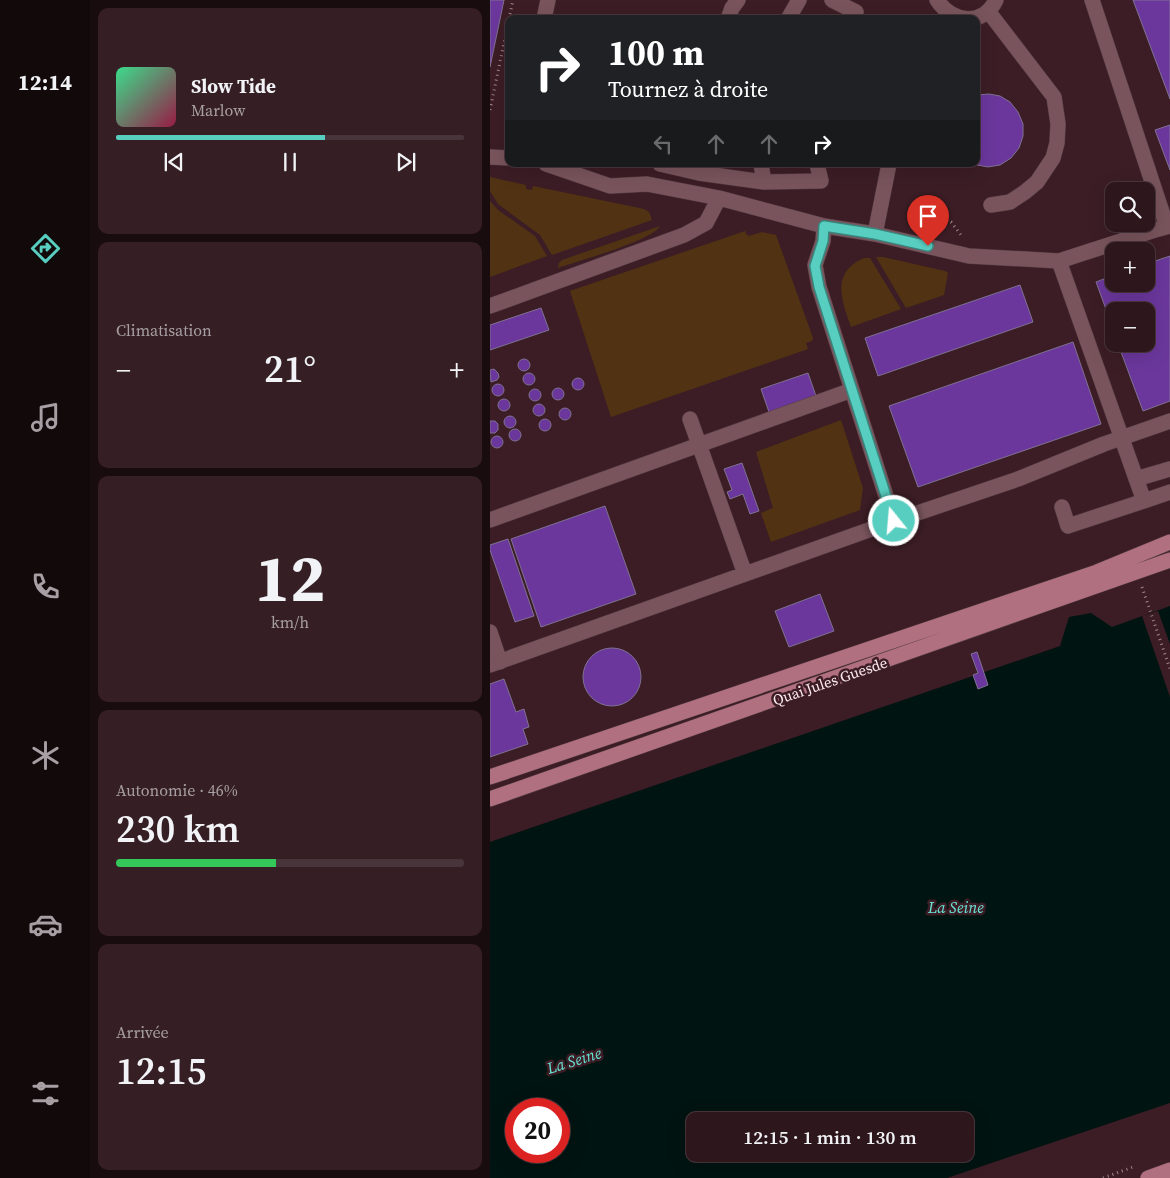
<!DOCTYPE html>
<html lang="fr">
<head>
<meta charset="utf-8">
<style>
  :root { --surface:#2d161c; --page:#351f25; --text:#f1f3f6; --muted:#a79fa3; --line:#48353b; --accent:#58cec0 }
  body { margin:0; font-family:"Source Serif 4",serif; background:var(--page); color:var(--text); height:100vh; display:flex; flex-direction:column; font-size:19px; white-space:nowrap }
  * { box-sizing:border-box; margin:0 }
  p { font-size:16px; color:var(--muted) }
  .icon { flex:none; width:28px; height:28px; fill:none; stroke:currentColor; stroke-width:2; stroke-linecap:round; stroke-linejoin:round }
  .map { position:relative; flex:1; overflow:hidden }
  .side { display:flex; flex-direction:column; gap:8px; padding:8px; background:#190c0f; width:400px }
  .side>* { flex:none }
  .hud { position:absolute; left:15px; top:15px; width:475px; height:152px; border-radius:10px; box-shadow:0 5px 20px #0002,0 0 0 1px var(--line); background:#202124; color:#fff; overflow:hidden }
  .controls { position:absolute; left:615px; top:182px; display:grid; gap:10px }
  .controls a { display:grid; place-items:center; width:50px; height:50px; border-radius:10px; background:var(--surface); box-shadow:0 5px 20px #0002,0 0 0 1px var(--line); font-size:25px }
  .speed { position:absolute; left:15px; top:1098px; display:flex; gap:10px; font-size:25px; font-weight:700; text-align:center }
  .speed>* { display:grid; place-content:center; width:65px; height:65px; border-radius:50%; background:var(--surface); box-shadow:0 5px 20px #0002,0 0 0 1px var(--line); line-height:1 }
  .speed .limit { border:8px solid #d22; background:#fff; color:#111 }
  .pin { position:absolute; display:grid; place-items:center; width:42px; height:42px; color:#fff; margin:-51px -21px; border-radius:50% 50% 50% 0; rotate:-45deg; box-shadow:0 0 5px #0007 }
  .pin .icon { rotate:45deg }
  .me { position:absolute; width:55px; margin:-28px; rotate:343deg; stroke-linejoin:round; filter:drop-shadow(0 0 4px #0008) }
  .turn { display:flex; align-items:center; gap:18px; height:105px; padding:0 20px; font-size:22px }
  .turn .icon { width:65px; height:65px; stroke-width:2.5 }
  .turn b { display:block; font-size:35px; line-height:42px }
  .lanes { display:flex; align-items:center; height:48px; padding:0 20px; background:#0003; justify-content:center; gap:25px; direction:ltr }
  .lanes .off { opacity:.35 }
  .big { font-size:38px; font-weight:600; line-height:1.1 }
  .side .widget { flex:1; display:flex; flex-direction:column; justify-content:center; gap:8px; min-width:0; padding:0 18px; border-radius:10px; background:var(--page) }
  .side .dial { align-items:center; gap:0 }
  .dial b { font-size:65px; line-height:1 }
  .song { display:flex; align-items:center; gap:15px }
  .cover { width:60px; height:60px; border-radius:8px; background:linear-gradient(135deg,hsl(150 70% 55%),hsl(340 70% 35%)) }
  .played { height:5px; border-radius:2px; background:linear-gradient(90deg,var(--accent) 60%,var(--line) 60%) }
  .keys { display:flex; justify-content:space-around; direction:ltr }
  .heat { display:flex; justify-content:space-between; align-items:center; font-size:28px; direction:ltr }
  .charge { height:8px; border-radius:4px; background:linear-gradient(90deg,#34c759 46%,var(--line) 0) }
  .trip { position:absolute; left:196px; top:1112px; width:288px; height:50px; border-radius:10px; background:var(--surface); box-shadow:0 5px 20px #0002,0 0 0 1px var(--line); font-weight:600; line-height:50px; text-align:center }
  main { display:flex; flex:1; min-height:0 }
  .menu { display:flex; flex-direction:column; width:90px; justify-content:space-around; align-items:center; background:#12090b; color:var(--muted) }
  .menu .icon { width:35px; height:35px }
  .menu .active { color:var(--accent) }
  .menu b { font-size:22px; color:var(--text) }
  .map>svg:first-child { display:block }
  .green { fill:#513313 }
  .water { fill:#001411; fill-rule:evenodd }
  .pier { fill:#3c1d25 }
  .building { fill:#6b379c; stroke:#7f7191 }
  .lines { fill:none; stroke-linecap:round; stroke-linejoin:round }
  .minor-casing { stroke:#563d44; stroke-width:16 }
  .major-casing { stroke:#563d44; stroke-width:16 }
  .path { stroke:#9f878d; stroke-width:3; stroke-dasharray:1 4; stroke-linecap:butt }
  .minor { stroke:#79545c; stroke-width:15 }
  .major { stroke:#b0707f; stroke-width:15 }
  .route-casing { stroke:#39867d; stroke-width:12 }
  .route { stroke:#58cec0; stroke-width:9 }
  .labels { text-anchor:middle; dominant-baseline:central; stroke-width:5; stroke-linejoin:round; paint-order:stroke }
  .street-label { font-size:15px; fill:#fceaee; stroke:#3c1d25 }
  .water-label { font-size:16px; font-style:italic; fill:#68e5d6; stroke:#3c1d25 }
</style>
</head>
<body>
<main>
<nav class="menu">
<b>12:14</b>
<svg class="icon active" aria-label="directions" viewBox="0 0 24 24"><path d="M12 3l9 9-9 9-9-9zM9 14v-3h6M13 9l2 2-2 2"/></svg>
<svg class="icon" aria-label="music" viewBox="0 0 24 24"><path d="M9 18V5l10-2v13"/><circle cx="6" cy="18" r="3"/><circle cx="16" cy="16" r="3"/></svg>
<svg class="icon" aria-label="phone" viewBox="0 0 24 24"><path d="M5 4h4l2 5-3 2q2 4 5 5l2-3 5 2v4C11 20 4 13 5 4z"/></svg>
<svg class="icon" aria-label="climate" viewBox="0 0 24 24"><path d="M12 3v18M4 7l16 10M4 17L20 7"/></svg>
<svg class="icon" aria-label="car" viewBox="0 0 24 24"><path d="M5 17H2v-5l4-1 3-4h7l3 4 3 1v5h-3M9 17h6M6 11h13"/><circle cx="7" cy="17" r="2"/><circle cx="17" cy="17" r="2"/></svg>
<svg class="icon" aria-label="filters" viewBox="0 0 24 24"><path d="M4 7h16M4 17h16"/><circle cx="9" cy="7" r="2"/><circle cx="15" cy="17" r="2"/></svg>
</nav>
<section class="side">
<div class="widget">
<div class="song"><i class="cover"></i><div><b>Slow Tide</b><p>Marlow</p></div></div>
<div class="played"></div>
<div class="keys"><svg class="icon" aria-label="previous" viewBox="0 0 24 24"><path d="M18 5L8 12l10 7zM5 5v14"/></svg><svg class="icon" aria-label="pause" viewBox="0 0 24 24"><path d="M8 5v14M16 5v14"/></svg><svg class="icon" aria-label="next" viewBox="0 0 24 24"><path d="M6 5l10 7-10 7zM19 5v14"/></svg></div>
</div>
<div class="widget"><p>Climatisation</p>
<div class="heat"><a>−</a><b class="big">21°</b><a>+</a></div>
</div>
<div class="widget dial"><b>12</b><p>km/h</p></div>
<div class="widget"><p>Autonomie · 46%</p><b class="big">230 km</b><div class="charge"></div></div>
<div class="widget"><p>Arrivée</p><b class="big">12:15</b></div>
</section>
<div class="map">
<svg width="680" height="1178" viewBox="0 0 680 1178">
  <rect width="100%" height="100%" fill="#3c1d25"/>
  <path class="green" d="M0 177 36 185V189L42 190 43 186 154 209 159 212 162 220 62 255 50 235 8 204 0 191Z
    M0 201 8 210 45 236 57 256 0 277Z
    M170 226C162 241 87 261 68 268L69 263 72 260Z
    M255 231 256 234 259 236 272 232 286 235 323 338 322 341 316 343 318 349 121 417 80 291Z
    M386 257H393L455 271 458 273 454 295 416 308Z
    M374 258H380L411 309 361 327C352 301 340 273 374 258Z
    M351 420 373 488 370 510 281 542 271 513 283 508 266 452Z"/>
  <path class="water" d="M680 606V1103L457 1178H0V842L570 646 579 617 601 613 622 627ZM26 1109H69V1151H26ZM205 1121H475V1154H205Z"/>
  <path class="pier" d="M668 611 680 644V697L652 616Z"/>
  <path class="building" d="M0 0H14L0 67Z
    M643 0H680V99Z
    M499 94 510 96 520 102 528 112 533 124V136L529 148 521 158 510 165 498 167 482 164H486V95Z
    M680 125V170L665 130Z
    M680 256V401L653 411 628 344H656V311H624V331L606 282 624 275V284H656V264Z
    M530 285 543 322 388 376 375 338Z
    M51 308 59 330 0 350V325Z
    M583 342 611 424 428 487 399 406Z
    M28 365a6 6 0 1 1 12 0a6 6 0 1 1-12 0Z
    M4 369 8 373 9 377 7 380 1 382 0 370Z
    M33 379a6 6 0 1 1 12 0a6 6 0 1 1-12 0Z
    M318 373 326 396 279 412 271 389Z
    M82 384a6 6 0 1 1 12 0a6 6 0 1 1-12 0Z
    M2 390a6 6 0 1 1 12 0a6 6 0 1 1-12 0Z
    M62 394a6 6 0 1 1 12 0a6 6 0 1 1-12 0Z
    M39 395a6 6 0 1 1 12 0a6 6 0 1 1-12 0Z
    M8 405a6 6 0 1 1 12 0a6 6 0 1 1-12 0Z
    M43 410a6 6 0 1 1 12 0a6 6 0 1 1-12 0Z
    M69 414a6 6 0 1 1 12 0a6 6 0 1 1-12 0Z
    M14 422a6 6 0 1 1 12 0a6 6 0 1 1-12 0Z
    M49 425a6 6 0 1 1 12 0a6 6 0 1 1-12 0Z
    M0 421H5L8 424V430L5 433H0Z
    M19 435a6 6 0 1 1 12 0a6 6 0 1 1-12 0Z
    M1 442a6 6 0 1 1 12 0a6 6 0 1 1-12 0Z
    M252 463 269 511 260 514 253 494 240 499 237 492 242 490 234 469Z
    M115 506 146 594 51 627 21 539Z
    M18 539 44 616 25 622 0 550V545Z
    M330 594 344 631 299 647 285 611Z
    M93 677a29 29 0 1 1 58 0a29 29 0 1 1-58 0Z
    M487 652 498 685 488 689 483 675 488 673 481 654Z
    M14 679 26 712 34 709 39 727 33 729 38 744 0 757V684Z"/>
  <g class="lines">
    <defs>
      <path id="minor" d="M342 0 366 12 362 19
        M447 0C462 23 493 27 506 0
        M602 0 677 227
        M498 11 564 97 568 124 567 143 563 158 547 182 535 192 520 202 501 205
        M54 19 58 0
        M238 19 242 8 248 0
        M298 19 309 0
        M0 157 19 158
        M56 164 120 186 157 184 229 198 334 226 385 234 479 256 569 261 665 230 680 226
        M170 164 209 173 210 164
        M271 164 274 182
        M209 173 274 182 331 181 327 164
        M334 226 333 241 325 265 329 287 404 521
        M385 234 399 164
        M569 261 654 501 680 492
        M0 306 194 235 216 223 229 198
        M200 419 255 574
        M646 479 680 469
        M572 507 578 526 654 501
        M0 520 362 390
        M0 632 10 662
        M0 665 404 521 528 479 614 444 680 421"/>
      <path id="major" d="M0 777 607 572 680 542
        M0 799 680 560
        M658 1178 680 1170"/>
    </defs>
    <use href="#minor" class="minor-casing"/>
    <use href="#major" class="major-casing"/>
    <path class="path" d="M19 19 23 0
      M0 110 19 19
      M422 213 461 222 471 235
      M652 587 680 669
      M613 1178 643 1167"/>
    <use href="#minor" class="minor"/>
    <use href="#major" class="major"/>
  </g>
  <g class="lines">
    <defs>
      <path id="route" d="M404 521 329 287 325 266 333 241 334 226 385 234 438 246"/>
    </defs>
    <use href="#route" class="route-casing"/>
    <use href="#route" class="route"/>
  </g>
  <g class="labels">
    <g class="street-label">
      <text transform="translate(340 681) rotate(-19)">Quai Jules Guesde</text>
    </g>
    <g class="water-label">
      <text x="466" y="907">La Seine</text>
      <text transform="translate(84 1060) rotate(-17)">La Seine</text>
    </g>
  </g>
</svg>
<div class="controls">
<a><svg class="icon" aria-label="search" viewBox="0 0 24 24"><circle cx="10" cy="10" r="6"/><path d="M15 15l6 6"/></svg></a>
<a>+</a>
<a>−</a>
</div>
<div class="speed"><div class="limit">20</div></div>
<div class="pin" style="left:438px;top:246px;background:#d93025"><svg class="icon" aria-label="arrive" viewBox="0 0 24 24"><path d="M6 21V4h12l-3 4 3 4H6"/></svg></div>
<svg class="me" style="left:404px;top:521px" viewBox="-20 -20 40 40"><circle r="17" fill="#58cec0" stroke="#fff" stroke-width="3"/><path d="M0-11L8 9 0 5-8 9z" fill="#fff"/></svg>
<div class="trip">12:15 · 1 min · 130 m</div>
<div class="hud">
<div class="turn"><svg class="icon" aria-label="right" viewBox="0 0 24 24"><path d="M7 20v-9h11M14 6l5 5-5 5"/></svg><div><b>100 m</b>Tournez à droite</div></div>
<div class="lanes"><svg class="icon off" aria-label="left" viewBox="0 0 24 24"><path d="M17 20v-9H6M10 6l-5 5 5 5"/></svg><svg class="icon off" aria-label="ahead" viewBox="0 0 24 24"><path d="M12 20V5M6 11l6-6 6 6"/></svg><svg class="icon off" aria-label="ahead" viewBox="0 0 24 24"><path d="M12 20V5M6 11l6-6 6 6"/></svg><svg class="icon" aria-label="right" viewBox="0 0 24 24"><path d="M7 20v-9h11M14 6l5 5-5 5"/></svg></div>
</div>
</div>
</main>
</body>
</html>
